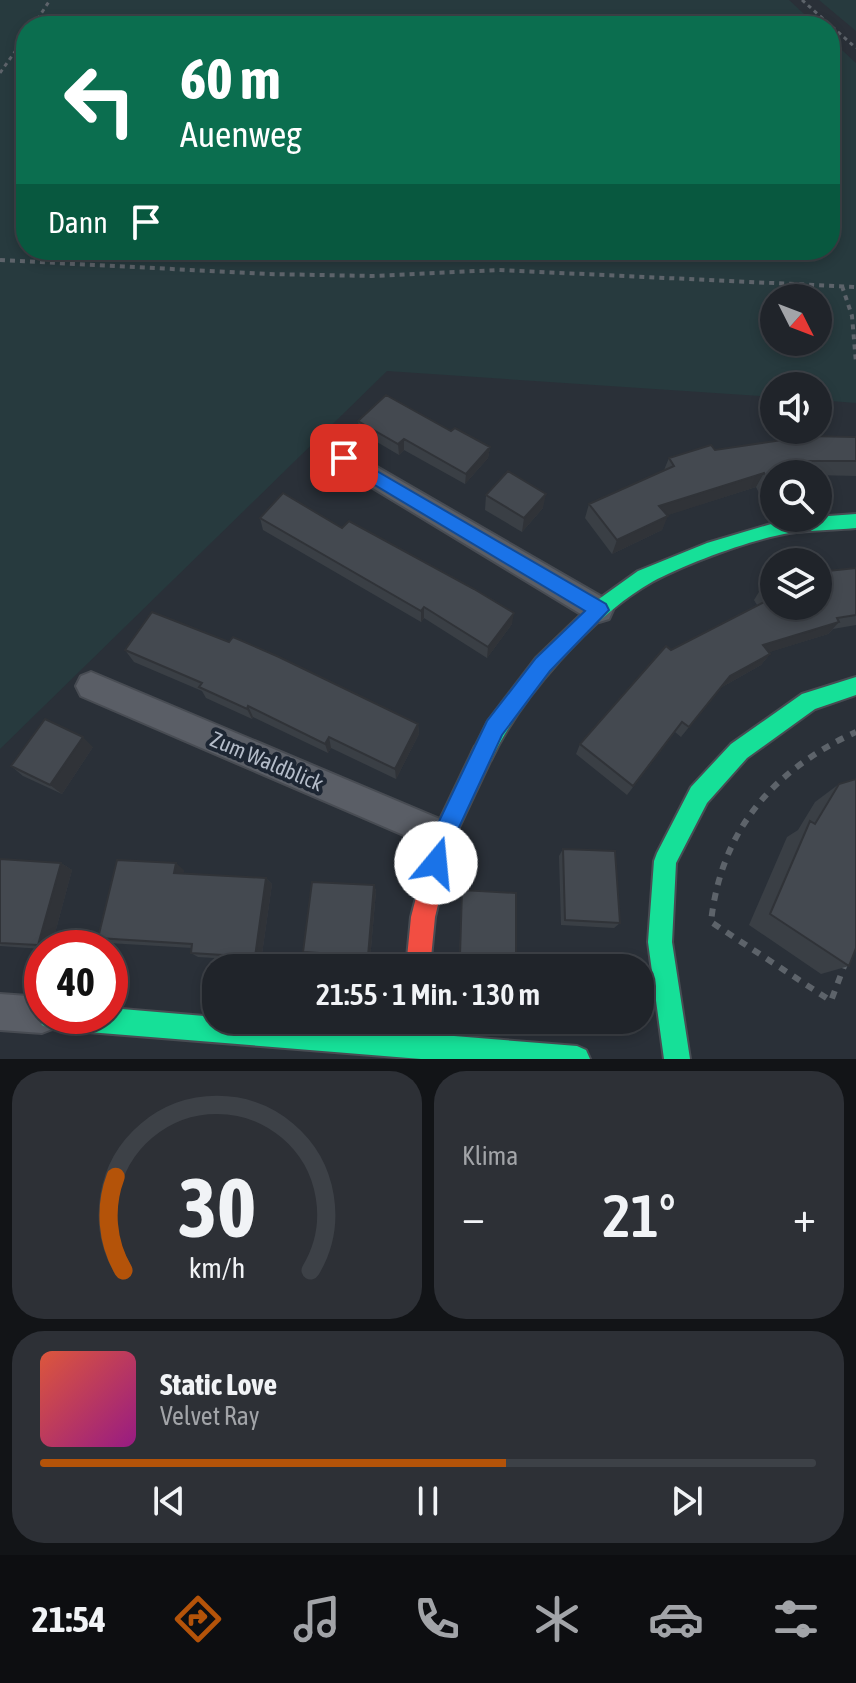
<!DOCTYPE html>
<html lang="de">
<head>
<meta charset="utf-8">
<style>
  :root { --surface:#20242a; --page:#2d3036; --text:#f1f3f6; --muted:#a2a4a8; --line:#3d4147; --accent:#b45309 }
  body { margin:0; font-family:"Asap Condensed",sans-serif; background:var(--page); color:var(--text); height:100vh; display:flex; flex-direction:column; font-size:30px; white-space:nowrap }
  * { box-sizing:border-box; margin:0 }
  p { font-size:26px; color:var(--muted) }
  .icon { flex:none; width:44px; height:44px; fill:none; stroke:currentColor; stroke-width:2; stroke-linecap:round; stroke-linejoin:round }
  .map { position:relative; height:1059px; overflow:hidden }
  .details { display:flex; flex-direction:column; gap:12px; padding:12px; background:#121417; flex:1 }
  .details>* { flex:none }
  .top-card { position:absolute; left:16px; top:16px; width:824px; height:244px; border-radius:32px; box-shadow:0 4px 12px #0003,0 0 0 2px var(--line); background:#0b6e4f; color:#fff; overflow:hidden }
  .needle { width:52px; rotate:132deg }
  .fabs { position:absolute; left:760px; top:284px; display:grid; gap:16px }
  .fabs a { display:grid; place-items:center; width:72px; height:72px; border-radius:50%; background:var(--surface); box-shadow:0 4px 12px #0003,0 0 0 2px var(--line); font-size:40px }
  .speed { position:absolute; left:24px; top:930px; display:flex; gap:16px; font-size:40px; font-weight:700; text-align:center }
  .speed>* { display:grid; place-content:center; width:104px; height:104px; border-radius:50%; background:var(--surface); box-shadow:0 4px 12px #0003,0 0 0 2px var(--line); line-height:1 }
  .speed .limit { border:12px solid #d22; background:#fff; color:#111 }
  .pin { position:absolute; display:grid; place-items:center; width:68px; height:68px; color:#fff; margin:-34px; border-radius:16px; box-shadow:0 4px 12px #0006 }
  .me { position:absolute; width:88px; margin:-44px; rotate:17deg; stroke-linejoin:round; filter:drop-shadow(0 0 6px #0008) }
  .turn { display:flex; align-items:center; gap:28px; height:168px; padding:0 32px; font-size:36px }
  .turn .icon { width:104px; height:104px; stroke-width:2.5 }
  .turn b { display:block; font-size:56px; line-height:68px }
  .then { display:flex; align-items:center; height:76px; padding:0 32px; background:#0003; gap:16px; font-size:30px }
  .big { font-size:60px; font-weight:600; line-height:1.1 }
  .details .tile { flex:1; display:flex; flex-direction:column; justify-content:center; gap:12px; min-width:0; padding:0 28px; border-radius:32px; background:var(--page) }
  .details .dial { align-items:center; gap:0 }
  .dial svg { height:208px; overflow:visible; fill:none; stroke:var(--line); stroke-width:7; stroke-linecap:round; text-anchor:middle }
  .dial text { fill:var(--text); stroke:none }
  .song { display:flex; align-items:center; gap:24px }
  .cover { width:96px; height:96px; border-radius:12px; background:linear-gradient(135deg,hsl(10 70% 55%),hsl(310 70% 35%)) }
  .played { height:8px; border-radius:4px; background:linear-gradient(90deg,var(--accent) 60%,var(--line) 60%) }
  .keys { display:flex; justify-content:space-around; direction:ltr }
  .heat { display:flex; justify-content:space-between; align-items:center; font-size:44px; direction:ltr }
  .details .tiles { flex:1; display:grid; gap:12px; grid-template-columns:1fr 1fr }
  .tile:last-child { grid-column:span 2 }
  .trip { position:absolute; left:202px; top:954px; width:452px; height:80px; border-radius:32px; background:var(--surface); box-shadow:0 4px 12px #0003,0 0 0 2px var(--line); font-weight:600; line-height:80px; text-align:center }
  .tab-bar { display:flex; height:128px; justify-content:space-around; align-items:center; background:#0d0e11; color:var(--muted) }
  .tab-bar .icon { width:56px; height:56px }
  .tab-bar .on { color:var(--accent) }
  .tab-bar b { font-size:36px; color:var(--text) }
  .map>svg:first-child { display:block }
  .green { fill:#273a3e; fill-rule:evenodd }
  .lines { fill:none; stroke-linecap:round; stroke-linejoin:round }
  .street-casing { stroke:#484c53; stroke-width:4 }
  .fast-casing { stroke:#484c53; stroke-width:4 }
  .jam-casing { stroke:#484c53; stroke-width:4 }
  .path-far2 { stroke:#5d636a; stroke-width:3; stroke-dasharray:4 4; stroke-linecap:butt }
  .path-far1 { stroke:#5d636a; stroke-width:4; stroke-dasharray:5 5; stroke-linecap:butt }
  .path { stroke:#5d636a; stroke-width:6; stroke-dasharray:8 8; stroke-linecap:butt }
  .street { fill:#5a5e66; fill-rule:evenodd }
  .fast { fill:#16e098; fill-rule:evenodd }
  .jam { fill:#f24e42; fill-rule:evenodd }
  .wall { fill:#3a3f45 }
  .shaded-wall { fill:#303338 }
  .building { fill:#444950; stroke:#303338; stroke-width:2 }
  .route { fill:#1a73e8; stroke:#114b97; stroke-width:2 }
  .labels { text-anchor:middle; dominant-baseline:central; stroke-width:8; stroke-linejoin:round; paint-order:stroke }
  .street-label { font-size:22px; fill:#b4bcc9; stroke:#1d2633 }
</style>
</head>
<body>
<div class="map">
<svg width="856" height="1059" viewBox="0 0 856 1059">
  <rect width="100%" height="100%" fill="#2a3038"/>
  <path class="green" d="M0 0H789L817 26H26V250H830V39L856 63V403L818 400V386H774V397L387 371 0 749ZM774 298H818V342H774Z
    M819 0H856V31Z"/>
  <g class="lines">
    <defs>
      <path id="street" d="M344 448 609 601 613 610 609 619 599 622 589 619 335 465 332 458 335 451Z
        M91 672 454 825 459 836 454 847 443 852 81 696 76 686 81 676Z
        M0 994 42 997V1016H60L55 1028 42 1033 0 1030Z"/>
      <path id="fast" d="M856 514V528C834 530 811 530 789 533 750 540 687 563 652 582 592 616 520 698 491 760L483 763 475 760 472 753 488 721 536 658 592 604 638 571 707 543 788 519Z
        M856 677V695L815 709 747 758 707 803 676 863 672 942 690 1059H664L648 942 654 861 657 853 691 787 731 744 802 694Z
        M42 1007V1016H110V1008L216 1017V1020H255L577 1046 586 1050 590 1059H421L51 1029 42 1025 38 1016Z"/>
      <path id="jam" d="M483 743 491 746 494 753 454 838 435 917 430 968H406L411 917 432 836 475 746Z"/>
    </defs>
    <use href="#street" class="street-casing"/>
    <use href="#fast" class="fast-casing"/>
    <use href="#jam" class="jam-casing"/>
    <path class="path-far2" d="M802 0 856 48
      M33 26 50 0
      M0 73 26 36"/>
    <path class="path-far1" d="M0 260 268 274 372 276 498 270 856 287
      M842 286 852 316 856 363"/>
    <path class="path" d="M846 961 831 1001 711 922C721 830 773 770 856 732"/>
    <use href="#street" class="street"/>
    <use href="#fast" class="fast"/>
    <use href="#jam" class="jam"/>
  </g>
  <path class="wall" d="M358 421 451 431 490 447 488 458 465 484 404 450 399 455 360 432Z
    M856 437V476L774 474V491L759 493 756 487 667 515 662 530 612 554 585 518 589 504 664 470 669 458 715 450Z
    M486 495 543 508 522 532 485 510Z
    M260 518 342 528 512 624 487 658 424 618 421 622 263 530Z
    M856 568V625L833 629 828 634 769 652 770 654 761 665 722 687 681 737 675 732 627 795 576 754 580 744 671 650 757 605 754 600 762 587Z
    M125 650 418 724 419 734 396 779 331 748 328 753 253 717 252 719 206 698 202 691 134 662Z
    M93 747 62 794 23 776 11 766Z
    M839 784 849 966 821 974 749 925 787 837 798 830 815 802Z
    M563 849 620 923 614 928 561 925 559 856Z
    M0 859 61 863 72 870 51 948H42V949L0 946Z
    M184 870 183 873 266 878 272 884 261 961 198 957 191 953 192 948 108 943 98 938Z
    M374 885 376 891 370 960 308 957 303 952Z
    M462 890 516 958 513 962 459 959Z"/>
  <path class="shaded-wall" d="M404 439V450L399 455 398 444Z
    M490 447 488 458 465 484 466 474Z
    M764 473 756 487 653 520 659 506Z
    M546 494 543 508 522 532 524 518Z
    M668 516 662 530 612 554 617 540Z
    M424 607V618L421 622V611Z
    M514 613 512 624 487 658 488 647Z
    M839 622 828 634 754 657 763 645Z
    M770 654 761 665 722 687 681 737 730 676Z
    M248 706 253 717 252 719 247 709Z
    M418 724 419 734 396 779 395 769Z
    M83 737 93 747 62 794 50 785Z
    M329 737 331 748 328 753 325 744Z
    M61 863 72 870 51 948H46L38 945Z
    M176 863 184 870 182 880 174 873Z
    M266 878 272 884 261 961 255 957Z
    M374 885 376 891 370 960 368 956Z"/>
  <path class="building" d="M386 395 451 431 455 428 490 447 466 474 404 439 398 444 358 421Z
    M808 436 856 437V461H796L795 474H774V478L767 479 764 473 659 506 668 516 617 540 589 504 674 466 669 458 711 445 715 450Z
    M508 471 546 494 524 518 486 495Z
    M283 493 342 528 349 521 474 589 514 613 488 647 424 607 421 611 260 518Z
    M856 568V615L837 618 839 622 763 645 770 654 730 676 689 727 682 722 633 786 580 744 666 646 671 650 770 599 762 587 774 583V606H818V572Z
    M152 612 229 642 233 637 279 657 418 724 395 769 329 737 325 744 248 706 247 709 199 687 202 683 125 650Z
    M45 719 83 737 50 785 11 766Z
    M856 779V948L849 966 770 914 810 821 815 824 839 784Z
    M563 849 615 851 620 923 565 920Z
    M0 859 61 863 38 945 0 943Z
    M117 860 176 863 174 873 266 878 255 957 191 953 192 944 98 938Z
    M312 882 374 885 368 956 303 952Z
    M462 890 516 893V958L460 955Z"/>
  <path class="route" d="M344 452 606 604 609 610 550 671 502 735 454 838 445 871 436 875 428 871 425 863 432 836 487 721 536 658 585 611 338 463 335 458 338 454Z"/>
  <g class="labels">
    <g class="street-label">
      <text transform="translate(267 761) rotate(23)">Zum Waldblick</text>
    </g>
  </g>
</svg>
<div class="fabs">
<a><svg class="needle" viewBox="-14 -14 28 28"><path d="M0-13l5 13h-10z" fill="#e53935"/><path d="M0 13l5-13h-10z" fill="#a2a4a8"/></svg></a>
<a><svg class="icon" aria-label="sound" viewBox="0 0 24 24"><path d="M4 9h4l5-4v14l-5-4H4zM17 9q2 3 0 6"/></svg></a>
<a><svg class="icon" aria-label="search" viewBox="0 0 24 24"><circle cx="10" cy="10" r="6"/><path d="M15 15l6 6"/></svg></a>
<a><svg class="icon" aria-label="layers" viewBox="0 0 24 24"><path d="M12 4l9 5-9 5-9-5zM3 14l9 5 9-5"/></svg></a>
</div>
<div class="speed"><div class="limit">40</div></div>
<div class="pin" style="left:344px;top:458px;background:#d93025"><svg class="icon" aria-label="arrive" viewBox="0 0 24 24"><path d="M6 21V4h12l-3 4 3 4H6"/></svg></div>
<svg class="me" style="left:436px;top:863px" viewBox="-20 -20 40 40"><circle r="19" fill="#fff"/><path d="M0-13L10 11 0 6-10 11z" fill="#1a73e8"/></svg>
<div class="trip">21:55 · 1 Min. · 130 m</div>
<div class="top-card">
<div class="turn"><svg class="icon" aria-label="left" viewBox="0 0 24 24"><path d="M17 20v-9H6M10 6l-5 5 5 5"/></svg><div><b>60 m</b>Auenweg</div></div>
<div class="then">Dann<svg class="icon" aria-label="arrive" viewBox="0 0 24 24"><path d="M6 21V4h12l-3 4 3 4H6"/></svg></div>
</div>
</div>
<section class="details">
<div class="tiles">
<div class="tile dial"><svg viewBox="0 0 100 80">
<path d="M14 69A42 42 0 1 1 86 69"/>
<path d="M14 69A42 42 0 0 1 11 33" stroke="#b45309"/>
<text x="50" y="56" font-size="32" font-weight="700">30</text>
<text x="50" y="72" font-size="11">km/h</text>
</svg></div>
<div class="tile"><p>Klima</p>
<div class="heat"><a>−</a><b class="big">21°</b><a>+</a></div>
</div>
<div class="tile">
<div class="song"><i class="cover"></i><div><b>Static Love</b><p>Velvet Ray</p></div></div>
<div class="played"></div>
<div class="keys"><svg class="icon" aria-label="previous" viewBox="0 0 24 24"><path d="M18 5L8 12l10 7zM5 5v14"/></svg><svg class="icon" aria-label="pause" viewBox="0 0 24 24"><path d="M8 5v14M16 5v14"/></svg><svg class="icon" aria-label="next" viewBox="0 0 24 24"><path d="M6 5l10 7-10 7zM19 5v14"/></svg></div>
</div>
</div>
</section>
<nav class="tab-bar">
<b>21:54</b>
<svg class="icon on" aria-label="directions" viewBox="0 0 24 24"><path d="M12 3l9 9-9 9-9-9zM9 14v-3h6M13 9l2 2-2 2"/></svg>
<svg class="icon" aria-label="music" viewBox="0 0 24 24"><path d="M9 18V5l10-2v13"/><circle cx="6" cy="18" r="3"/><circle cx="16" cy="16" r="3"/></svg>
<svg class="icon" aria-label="phone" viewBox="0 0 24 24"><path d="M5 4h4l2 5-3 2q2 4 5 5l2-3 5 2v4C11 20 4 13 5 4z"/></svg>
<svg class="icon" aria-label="climate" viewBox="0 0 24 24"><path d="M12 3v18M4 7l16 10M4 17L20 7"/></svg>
<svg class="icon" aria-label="car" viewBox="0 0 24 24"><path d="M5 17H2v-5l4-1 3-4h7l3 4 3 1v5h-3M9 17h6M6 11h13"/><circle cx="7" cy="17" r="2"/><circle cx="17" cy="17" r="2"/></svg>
<svg class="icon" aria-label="filters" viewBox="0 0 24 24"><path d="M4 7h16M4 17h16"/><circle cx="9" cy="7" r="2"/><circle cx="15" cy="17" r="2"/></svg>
</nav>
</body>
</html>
